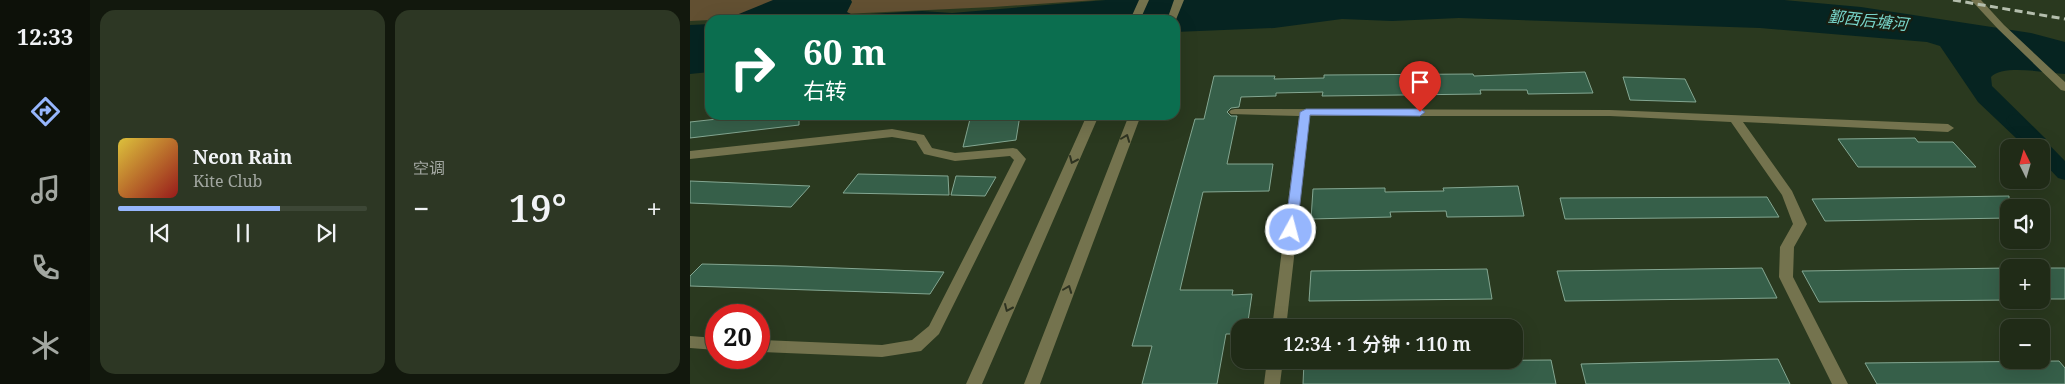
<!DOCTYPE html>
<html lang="zh">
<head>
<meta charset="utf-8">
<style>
  :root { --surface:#202b17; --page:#2d3724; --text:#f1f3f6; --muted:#a2a7a1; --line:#3d4736; --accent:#96b6fd }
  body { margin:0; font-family:"Noto Serif","Noto Sans SC",serif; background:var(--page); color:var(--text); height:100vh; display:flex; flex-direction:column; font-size:19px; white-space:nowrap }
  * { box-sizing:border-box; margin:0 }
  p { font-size:16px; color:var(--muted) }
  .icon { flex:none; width:28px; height:28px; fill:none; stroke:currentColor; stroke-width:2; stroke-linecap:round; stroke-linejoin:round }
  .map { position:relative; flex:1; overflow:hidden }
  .side { display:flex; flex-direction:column; gap:10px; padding:10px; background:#12180d; width:600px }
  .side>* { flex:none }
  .hud { position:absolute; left:15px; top:15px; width:475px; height:105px; border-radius:15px; box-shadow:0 5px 20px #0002,0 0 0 1px var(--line); background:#0b6e4f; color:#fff; overflow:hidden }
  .needle { width:32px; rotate:355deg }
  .controls { position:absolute; left:1310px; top:139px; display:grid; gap:10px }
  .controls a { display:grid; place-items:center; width:50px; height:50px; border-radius:10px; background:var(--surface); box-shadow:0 5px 20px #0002,0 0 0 1px var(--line); font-size:25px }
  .speed { position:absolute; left:15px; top:304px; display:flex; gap:10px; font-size:25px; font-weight:700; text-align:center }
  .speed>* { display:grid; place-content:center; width:65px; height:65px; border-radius:50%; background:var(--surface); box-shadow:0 5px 20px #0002,0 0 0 1px var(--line); line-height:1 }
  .speed .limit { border:8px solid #d22; background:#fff; color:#111 }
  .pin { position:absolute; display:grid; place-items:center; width:42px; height:42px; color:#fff; margin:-51px -21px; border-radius:50% 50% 50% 0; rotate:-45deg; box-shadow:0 0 5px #0007 }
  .pin .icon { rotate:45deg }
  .me { position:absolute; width:55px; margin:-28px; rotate:7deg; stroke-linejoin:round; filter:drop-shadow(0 0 4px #0008) }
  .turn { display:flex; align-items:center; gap:18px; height:105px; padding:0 15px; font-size:22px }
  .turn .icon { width:65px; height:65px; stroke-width:2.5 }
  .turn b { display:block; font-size:35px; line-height:42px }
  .big { font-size:38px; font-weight:600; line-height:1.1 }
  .side .card { flex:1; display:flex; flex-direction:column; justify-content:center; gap:8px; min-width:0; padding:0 18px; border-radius:15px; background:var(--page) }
  .song { display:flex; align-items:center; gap:15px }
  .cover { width:60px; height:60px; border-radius:8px; background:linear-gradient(135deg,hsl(50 70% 55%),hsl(0 70% 35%)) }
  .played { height:5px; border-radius:2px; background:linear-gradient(90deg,var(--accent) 65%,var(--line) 65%) }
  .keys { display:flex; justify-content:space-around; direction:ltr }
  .heat { display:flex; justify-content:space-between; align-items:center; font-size:28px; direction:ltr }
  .side .tiles { flex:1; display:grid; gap:10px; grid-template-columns:repeat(2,1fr) }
  .trip { position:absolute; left:541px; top:319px; width:292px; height:50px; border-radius:15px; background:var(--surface); box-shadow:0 5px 20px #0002,0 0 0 1px var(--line); font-weight:600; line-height:50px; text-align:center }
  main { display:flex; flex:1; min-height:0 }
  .tabs { display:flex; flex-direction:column; width:90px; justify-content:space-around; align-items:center; background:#0d1109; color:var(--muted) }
  .tabs .icon { width:35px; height:35px }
  .tabs .current { color:var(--accent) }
  .tabs b { font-size:22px; color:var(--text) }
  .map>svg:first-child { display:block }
  .green { fill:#625032 }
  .water { fill:#062421 }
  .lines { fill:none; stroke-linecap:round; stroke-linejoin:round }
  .canal { fill:#062421; fill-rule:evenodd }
  .building { fill:#365f49; stroke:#84a792 }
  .minor { fill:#74734e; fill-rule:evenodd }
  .rail { stroke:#b4bead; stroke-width:3; stroke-dasharray:8 4.5; stroke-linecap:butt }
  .oneway { stroke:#2e3321 }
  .route { fill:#96b6fd; stroke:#6276a4 }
  .labels { text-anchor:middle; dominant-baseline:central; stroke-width:4.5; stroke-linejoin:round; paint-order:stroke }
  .far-water-label { font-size:16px; font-style:italic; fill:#77d3c8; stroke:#171e12 }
</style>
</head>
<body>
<main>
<nav class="tabs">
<b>12:33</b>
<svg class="icon current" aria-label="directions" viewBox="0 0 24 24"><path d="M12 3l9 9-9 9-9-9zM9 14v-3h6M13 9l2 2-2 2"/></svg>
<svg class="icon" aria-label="music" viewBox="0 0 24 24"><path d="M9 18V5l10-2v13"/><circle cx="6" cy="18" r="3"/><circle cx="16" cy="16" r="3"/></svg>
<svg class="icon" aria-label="phone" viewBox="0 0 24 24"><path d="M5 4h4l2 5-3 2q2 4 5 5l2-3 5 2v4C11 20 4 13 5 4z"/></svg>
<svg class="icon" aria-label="climate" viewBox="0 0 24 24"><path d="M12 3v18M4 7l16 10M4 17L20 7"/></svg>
</nav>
<section class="side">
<div class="tiles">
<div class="card">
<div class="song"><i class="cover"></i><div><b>Neon Rain</b><p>Kite Club</p></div></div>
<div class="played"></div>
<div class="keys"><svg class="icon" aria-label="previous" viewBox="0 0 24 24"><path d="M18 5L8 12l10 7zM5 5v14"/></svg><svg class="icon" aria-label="pause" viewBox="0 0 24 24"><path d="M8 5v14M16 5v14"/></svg><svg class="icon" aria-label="next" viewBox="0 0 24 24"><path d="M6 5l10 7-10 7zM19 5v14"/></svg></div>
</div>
<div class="card"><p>空调</p>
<div class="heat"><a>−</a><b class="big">19°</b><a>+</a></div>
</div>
</div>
</section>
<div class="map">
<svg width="1375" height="384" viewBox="0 0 1375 384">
  <rect width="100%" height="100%" fill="#2a391f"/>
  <path class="green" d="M0 0H406L303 7 0 21Z"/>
  <path class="water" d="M83 0H161L162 2 157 12 163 15 232 11 262 13 416 0H1094L1171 7 1341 33 1375 42V74C1357 73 1312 64 1301 77L1302 86 1356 139H1327L1288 102 1250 46 1237 42 1070 28 769 18 702 21 652 19 584 28 485 32V20H34Z
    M20 24V72L0 74V25Z"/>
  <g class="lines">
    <path class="canal" d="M1325 114 1331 116 1375 161V180L1368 178 1351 160V148H1340L1319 124 1316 120 1319 116Z"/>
  </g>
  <path class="building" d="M895 72 903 93 838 94 837 90H790L791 94 632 96 633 92 586 93V96L551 97 549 107 541 108 537 112 541 116H547L537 164H583L579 191 513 192 490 290H543L542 295 562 294 557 328H550V334H536L527 384H452L462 346H442L505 119H514L524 76H585L584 79 634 78V75L783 74 784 76Z
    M933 77 995 79 1006 102 940 100Z
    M64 115H109V125L0 138V122Z
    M281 115H330L326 140 273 147Z
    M1225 138 1228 142H1263L1286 167H1168L1148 139Z
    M168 174 258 176 259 195 153 193Z
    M266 176 306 177 295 196 261 195Z
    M0 181 120 186 101 207 0 203Z
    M828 186 834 216 757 217 756 211 700 212 701 217 621 219 623 189 695 188V192L754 191 753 188Z
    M1319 196V218L1135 221 1122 199Z
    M1077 197 1089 217 875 219 870 198Z
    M12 264 96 266 254 272 240 294 0 286V276Z
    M1072 268 1087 298 875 301 867 271Z
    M1319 268V300L1129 302 1112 271Z
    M1351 268H1375V299H1351Z
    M797 269 802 299 619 301 621 271Z
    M1088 359 1100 384H896L891 364Z
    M861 360 866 384H613L614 362Z
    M1369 361 1375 368V384H1187L1175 363Z"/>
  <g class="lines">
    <path class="minor" d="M449 0H459L450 20H440Z
      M484 0H494L485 22V20H477Z
      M1281 0H1291L1314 25 1375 82V91L1371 90 1308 29Z
      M545 109 920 110 1258 124 1264 128 1258 132 1053 122 1102 191 1117 224 1104 247 1103 277 1158 384H1142L1089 277 1090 247 1103 224 1092 195 1041 122 920 116H620L596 328H582L609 116 541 114 539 112 541 110Z
      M397 115H409L292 384H276Z
      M439 115H451L350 384H334Z
      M202 129 234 135 242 148 265 153 323 148 327 149 336 159 249 334 231 351 192 357 69 352V340L192 345 222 340 239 326 324 160 320 156 265 161 234 154 226 141 202 137 0 159V151Z
      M0 336 26 338V350L0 348Z
      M577 360H593L590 384H574Z"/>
    <path class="rail" d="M1263 0 1375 19"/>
  </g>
  <defs><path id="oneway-chevron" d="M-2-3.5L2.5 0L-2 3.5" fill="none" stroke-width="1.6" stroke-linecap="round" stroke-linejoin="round" transform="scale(1.25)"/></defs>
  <g class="oneway">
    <use href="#oneway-chevron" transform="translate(436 138) rotate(-69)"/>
    <use href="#oneway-chevron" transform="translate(383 160) rotate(114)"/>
    <use href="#oneway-chevron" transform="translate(378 289) rotate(-69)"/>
    <use href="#oneway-chevron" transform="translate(318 308) rotate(114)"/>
  </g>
  <path class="route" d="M616 109H730L735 112 730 116 620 115 607 230 601 234 595 230 610 112Z"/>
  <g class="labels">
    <g class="far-water-label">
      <text transform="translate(1178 20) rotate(6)">鄞西后塘河</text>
    </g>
  </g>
</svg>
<div class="controls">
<a><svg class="needle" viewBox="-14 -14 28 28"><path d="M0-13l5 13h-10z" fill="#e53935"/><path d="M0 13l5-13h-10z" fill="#a2a7a1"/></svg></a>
<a><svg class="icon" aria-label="sound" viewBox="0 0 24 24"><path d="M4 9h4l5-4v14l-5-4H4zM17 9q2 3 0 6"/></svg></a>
<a>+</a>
<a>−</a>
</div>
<div class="speed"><div class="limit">20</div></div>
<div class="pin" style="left:730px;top:112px;background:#d93025"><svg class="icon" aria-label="arrive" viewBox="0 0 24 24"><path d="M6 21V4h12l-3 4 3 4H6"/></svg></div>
<svg class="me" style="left:601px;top:230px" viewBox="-20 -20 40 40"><circle r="17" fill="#96b6fd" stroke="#fff" stroke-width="3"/><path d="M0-11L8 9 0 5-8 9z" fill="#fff"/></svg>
<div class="trip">12:34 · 1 分钟 · 110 m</div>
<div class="hud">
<div class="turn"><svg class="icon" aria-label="right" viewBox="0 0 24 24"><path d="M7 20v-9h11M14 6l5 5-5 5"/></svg><div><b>60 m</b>右转</div></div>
</div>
</div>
</main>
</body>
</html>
